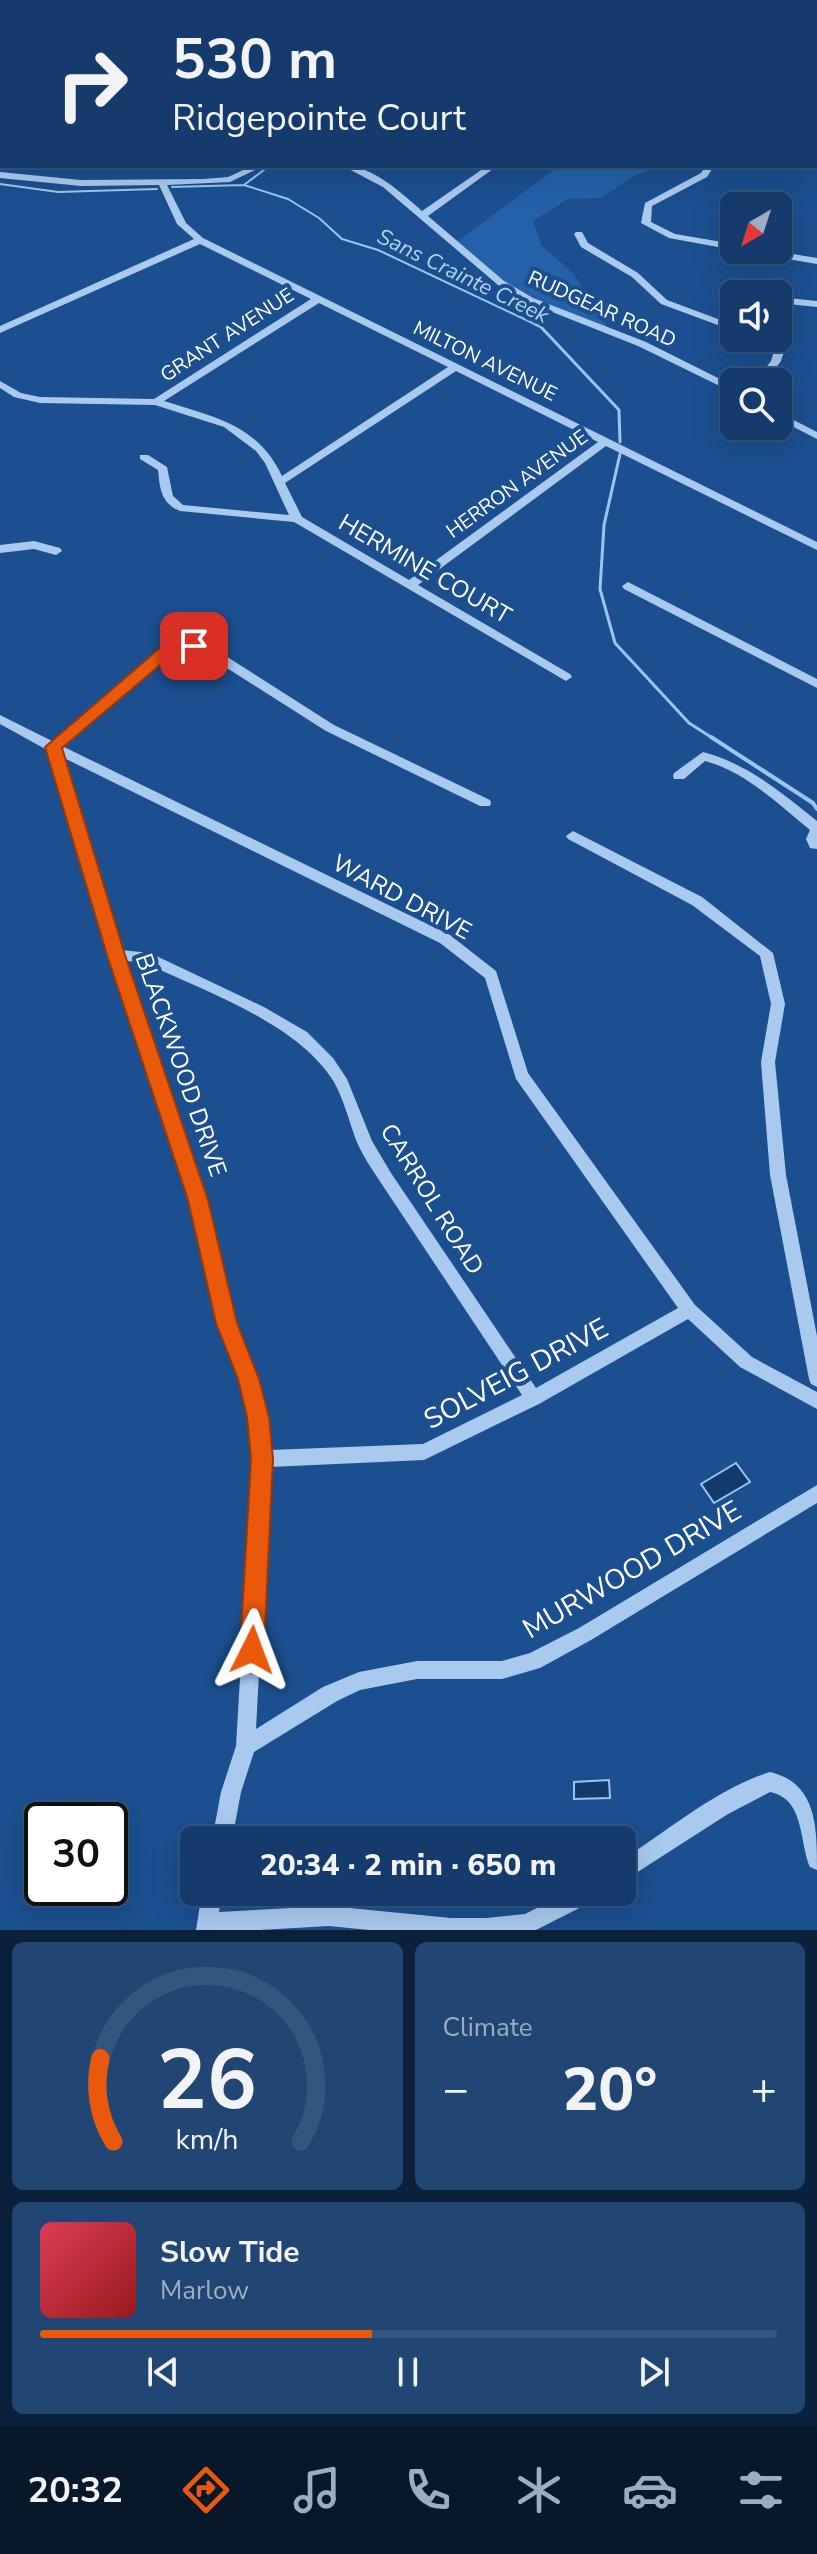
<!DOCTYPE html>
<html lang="en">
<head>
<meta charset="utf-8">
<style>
  :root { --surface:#143b6b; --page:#214673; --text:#f1f3f6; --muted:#9dadc1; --line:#33557e; --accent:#ea580c }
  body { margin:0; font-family:"Nunito Sans",sans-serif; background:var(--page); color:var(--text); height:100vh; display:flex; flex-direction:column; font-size:30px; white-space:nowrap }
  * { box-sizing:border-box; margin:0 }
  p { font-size:26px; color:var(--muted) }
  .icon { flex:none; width:44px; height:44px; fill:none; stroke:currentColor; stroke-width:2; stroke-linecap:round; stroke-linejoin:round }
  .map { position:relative; height:1930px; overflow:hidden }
  .drawer { display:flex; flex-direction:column; gap:12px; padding:12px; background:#0b203b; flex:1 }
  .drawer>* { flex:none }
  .guide { position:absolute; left:0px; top:0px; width:818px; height:168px; box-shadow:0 8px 32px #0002,0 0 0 2px var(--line); background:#143b6b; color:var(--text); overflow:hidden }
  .needle { width:52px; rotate:219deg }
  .controls { position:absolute; left:720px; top:192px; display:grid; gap:16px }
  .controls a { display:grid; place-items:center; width:72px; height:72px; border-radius:12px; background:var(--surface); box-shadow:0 8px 32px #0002,0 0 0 2px var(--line); font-size:40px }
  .speed { position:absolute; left:24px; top:1802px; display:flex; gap:16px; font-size:40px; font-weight:700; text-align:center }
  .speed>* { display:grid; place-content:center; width:104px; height:104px; border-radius:50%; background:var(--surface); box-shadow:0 8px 32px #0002,0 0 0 2px var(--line); line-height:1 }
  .speed .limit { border:4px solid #111; border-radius:12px; background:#fff; color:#111 }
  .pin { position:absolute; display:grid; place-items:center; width:68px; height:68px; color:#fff; margin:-34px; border-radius:16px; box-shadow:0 4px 12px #0006 }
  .me { position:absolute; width:88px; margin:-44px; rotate:3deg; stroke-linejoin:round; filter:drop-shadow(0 0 6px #0008) }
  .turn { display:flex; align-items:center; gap:28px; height:168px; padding:0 40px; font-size:36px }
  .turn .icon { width:104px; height:104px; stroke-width:2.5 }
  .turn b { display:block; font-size:56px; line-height:68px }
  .big { font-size:60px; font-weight:800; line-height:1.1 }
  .drawer .tile { flex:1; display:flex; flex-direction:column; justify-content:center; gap:12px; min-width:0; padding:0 28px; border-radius:12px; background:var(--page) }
  .drawer .dial { align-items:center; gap:0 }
  .dial svg { height:208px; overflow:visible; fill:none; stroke:var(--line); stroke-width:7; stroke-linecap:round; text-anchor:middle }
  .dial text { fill:var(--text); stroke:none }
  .song { display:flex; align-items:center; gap:24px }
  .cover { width:96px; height:96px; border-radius:12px; background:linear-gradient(135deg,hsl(350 70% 55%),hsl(0 70% 35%)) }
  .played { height:8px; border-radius:4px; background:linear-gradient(90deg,var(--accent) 45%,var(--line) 45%) }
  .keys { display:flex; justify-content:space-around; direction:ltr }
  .heat { display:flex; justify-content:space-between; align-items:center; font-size:44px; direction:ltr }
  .drawer .tiles { flex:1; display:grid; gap:12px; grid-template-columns:1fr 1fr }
  .tile:last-child { grid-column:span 2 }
  .trip { position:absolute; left:180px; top:1826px; width:456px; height:80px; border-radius:12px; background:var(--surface); box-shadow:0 8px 32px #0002,0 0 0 2px var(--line); font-weight:800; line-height:80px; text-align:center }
  .dock { display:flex; height:128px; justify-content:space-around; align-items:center; background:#08182b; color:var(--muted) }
  .dock .icon { width:56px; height:56px }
  .dock .selected { color:var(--accent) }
  .dock b { font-size:36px; color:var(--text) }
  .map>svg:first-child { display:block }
  .green { fill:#2461a8 }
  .water { fill:#123a6d; stroke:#9cc4f0; stroke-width:2 }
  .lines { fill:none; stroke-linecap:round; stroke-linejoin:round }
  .stream-far2 { stroke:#9cc4f0; stroke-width:2 }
  .stream-far1 { stroke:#9cc4f0; stroke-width:3 }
  .stream { stroke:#9cc4f0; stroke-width:4 }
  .minor { fill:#a9c9ee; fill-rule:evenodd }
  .route { fill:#ea580c; stroke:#983908; stroke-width:2 }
  .labels { text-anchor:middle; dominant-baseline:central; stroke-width:8; stroke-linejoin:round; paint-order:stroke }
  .far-street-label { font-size:20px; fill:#fff; stroke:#1b4f8f }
  .far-water-label { font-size:22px; font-style:italic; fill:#b5d3f5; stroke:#1b4f8f }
  .street-label { font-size:24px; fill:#fff; stroke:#1b4f8f }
  .near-street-label { font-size:28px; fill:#fff; stroke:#1b4f8f }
</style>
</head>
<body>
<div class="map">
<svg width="817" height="1930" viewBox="0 0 817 1930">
  <rect width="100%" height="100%" fill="#1b4f8f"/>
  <path class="green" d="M559 166H659L632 177 601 198 568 199 533 221 541 245 574 274 610 331 562 314 501 283 455 243Z"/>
  <path class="water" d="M736 1463 750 1482 714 1503 701 1484Z
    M609 1780 610 1798 574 1799V1782Z"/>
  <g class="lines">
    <path class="stream-far2" d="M435 2 439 0
      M0 184 58 192 157 189
      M244 185 269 166
      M172 187 244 185 288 199 319 218 342 239 378 250 539 326"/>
    <path class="stream-far1" d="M535 324 541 327 619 410 620 442
      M620 454 604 525 600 589 615 643 689 723 714 739"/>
    <path class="stream" d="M711 737 813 803 817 809"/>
    <path class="minor" d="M34 0H45L47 2H36Z
      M412 0H420L411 2Z
      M498 0H508L510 2H500Z
      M651 0H659L661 2H651Z
      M0 143H2V149H0Z
      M252 166H263L230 182 167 185 186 223 203 238 817 542V550L606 446 418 585 570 674 572 677 566 681 294 522 180 511C161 503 160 489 158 470L140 459V455H148L167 467 173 496 183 505 289 515 265 463 256 451 224 427 155 405 40 403 14 397 0 388V381L21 393 40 397 154 399 311 299 200 244 0 333V326L194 239 177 224 159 185 81 186 0 178V172L81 180 203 179 228 177ZM319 303 448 367 282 476C257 424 214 417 164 401ZM456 371 598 442 409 580 302 517 285 483Z
      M343 166C374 166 400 192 422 211L487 166H497L428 216 504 281 533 298 646 342 734 386V393L638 346 527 302 498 285 383 187Z
      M706 166H714L707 177 652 206 651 222 675 234 734 244V250L669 238 641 223 645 203 701 173Z
      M576 232H582L588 243 638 273 667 300 734 325V331L661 304 632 277 581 247 574 234Z
      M747 250H769L817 258V264L752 253Z
      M778 297 817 301V307L778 303Z
      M768 338H778L785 348 781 361 765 382H755L771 361 775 348Z
      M778 412 817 432V439L778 419Z
      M34 541 60 548 62 551 56 555 34 549 0 553V545Z
      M628 582 817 679V688L624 589 622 586Z
      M186 642 207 644 334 725 490 800 491 803 490 806H480L326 731 200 651 186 650 171 654 62 746 450 935 496 971 528 1073 695 1305 752 1357 817 1392V1409L740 1367 688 1319 539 1404 424 1460 270 1467 256 1729 323 1687 359 1672 417 1661H502L530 1653 579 1628 817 1485V1503L591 1640 540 1668 502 1679H417L360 1690 337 1701 254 1752 241 1792 232 1840H212L221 1792 236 1746 253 1459 250 1417 240 1379 219 1323 190 1200 109 955 47 750 0 724V715L52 741 163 648ZM62 757 440 943 485 978 516 1079 678 1308 536 1388 391 1173 372 1141 347 1079 333 1058 307 1032 264 1007 150 953 121 950ZM125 961 143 962C204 991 298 1023 334 1082 344 1100 349 1121 356 1140 362 1155 372 1169 381 1183L522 1395 423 1444 270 1450 266 1417 256 1379 235 1323 206 1200Z
      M703 752C748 764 781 792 817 821V849L810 848 806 839 810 830C778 804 746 772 705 761L684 779H674L673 776 674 773Z
      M573 831 702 897 773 953 785 1004 775 1062 786 1175 817 1336V1387L811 1384 809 1379 770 1175 761 1062 771 1004 760 956 692 905 568 839 566 836Z
      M770 1772C817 1783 817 1827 817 1870L810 1867C799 1841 805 1799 770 1792L728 1814 622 1882V1860C669 1830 716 1789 770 1772Z
      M202 1892H222L219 1912 329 1906 451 1918H487L525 1914 569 1892H600L597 1899 536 1930H369L329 1926 260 1930H196Z"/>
  </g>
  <path class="route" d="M194 641 202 646 200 650 172 655 62 748 125 955 208 1200 237 1323 259 1379 269 1417 273 1459 264 1650 260 1659 252 1662 243 1659 240 1650 251 1459 247 1417 238 1379 216 1323 188 1200 107 955 45 747 161 647Z"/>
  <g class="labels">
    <g class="far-street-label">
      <text transform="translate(602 309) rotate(24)">RUDGEAR ROAD</text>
      <text transform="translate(227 335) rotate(-33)">GRANT AVENUE</text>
      <text transform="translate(485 361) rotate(26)">MILTON AVENUE</text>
      <text transform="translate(517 484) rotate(-36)">HERRON AVENUE</text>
    </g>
    <g class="far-water-label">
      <text transform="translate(463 276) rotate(26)">Sans Crainte Creek</text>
    </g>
    <g class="street-label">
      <text transform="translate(425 569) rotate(30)">HERMINE COURT</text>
      <text transform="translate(402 897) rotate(28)">WARD DRIVE</text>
      <text transform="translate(181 1065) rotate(71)">BLACKWOOD DRIVE</text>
      <text transform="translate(432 1199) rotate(58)">CARROL ROAD</text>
    </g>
    <g class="near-street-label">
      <text transform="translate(516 1374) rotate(-28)">SOLVEIG DRIVE</text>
      <text transform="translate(632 1570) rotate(-30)">MURWOOD DRIVE</text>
    </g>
  </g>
</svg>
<div class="controls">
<a><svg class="needle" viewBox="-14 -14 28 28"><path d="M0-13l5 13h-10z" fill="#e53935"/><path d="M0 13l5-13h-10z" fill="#9dadc1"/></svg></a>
<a><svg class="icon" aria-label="sound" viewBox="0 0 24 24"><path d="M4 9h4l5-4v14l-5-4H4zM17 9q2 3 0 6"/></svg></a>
<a><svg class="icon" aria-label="search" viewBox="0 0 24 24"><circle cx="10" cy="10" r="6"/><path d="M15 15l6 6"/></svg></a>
</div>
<div class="speed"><div class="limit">30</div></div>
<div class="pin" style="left:194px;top:646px;background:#d93025"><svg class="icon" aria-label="arrive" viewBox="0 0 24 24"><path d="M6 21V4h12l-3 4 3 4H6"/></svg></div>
<svg class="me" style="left:252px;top:1650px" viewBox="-20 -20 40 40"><path d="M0-17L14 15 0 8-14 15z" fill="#ea580c" stroke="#fff" stroke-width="4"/></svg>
<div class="trip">20:34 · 2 min · 650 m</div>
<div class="guide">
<div class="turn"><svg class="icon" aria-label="right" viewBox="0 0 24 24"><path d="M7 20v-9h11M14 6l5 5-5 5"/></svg><div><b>530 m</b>Ridgepointe Court</div></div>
</div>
</div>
<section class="drawer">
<div class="tiles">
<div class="tile dial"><svg viewBox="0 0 100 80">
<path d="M14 69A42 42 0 1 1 86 69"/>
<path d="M14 69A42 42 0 0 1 9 37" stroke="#ea580c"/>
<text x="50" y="56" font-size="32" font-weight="700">26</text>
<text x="50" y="72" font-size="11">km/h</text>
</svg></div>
<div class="tile"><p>Climate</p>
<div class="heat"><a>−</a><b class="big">20°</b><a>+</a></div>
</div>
<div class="tile">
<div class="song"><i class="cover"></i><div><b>Slow Tide</b><p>Marlow</p></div></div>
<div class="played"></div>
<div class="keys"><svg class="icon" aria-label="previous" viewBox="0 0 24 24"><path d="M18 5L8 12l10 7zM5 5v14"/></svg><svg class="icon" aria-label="pause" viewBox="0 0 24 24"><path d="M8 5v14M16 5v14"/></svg><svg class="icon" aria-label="next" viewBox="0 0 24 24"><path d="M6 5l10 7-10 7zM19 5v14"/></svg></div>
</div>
</div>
</section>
<nav class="dock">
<b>20:32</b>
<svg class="icon selected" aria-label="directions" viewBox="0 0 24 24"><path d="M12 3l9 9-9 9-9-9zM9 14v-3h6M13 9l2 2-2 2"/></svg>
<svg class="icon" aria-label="music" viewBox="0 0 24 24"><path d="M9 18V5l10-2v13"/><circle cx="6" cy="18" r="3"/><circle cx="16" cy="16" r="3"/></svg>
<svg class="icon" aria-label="phone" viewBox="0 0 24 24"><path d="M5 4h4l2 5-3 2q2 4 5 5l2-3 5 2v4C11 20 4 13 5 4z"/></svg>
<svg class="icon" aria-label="climate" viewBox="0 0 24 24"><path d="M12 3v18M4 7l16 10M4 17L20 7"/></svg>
<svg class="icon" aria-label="car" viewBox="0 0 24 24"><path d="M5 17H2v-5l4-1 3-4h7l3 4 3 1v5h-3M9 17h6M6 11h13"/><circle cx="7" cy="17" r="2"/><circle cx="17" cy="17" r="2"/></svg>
<svg class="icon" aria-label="filters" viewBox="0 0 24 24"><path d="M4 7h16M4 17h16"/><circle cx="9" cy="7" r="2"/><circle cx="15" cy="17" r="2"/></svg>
</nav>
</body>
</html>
